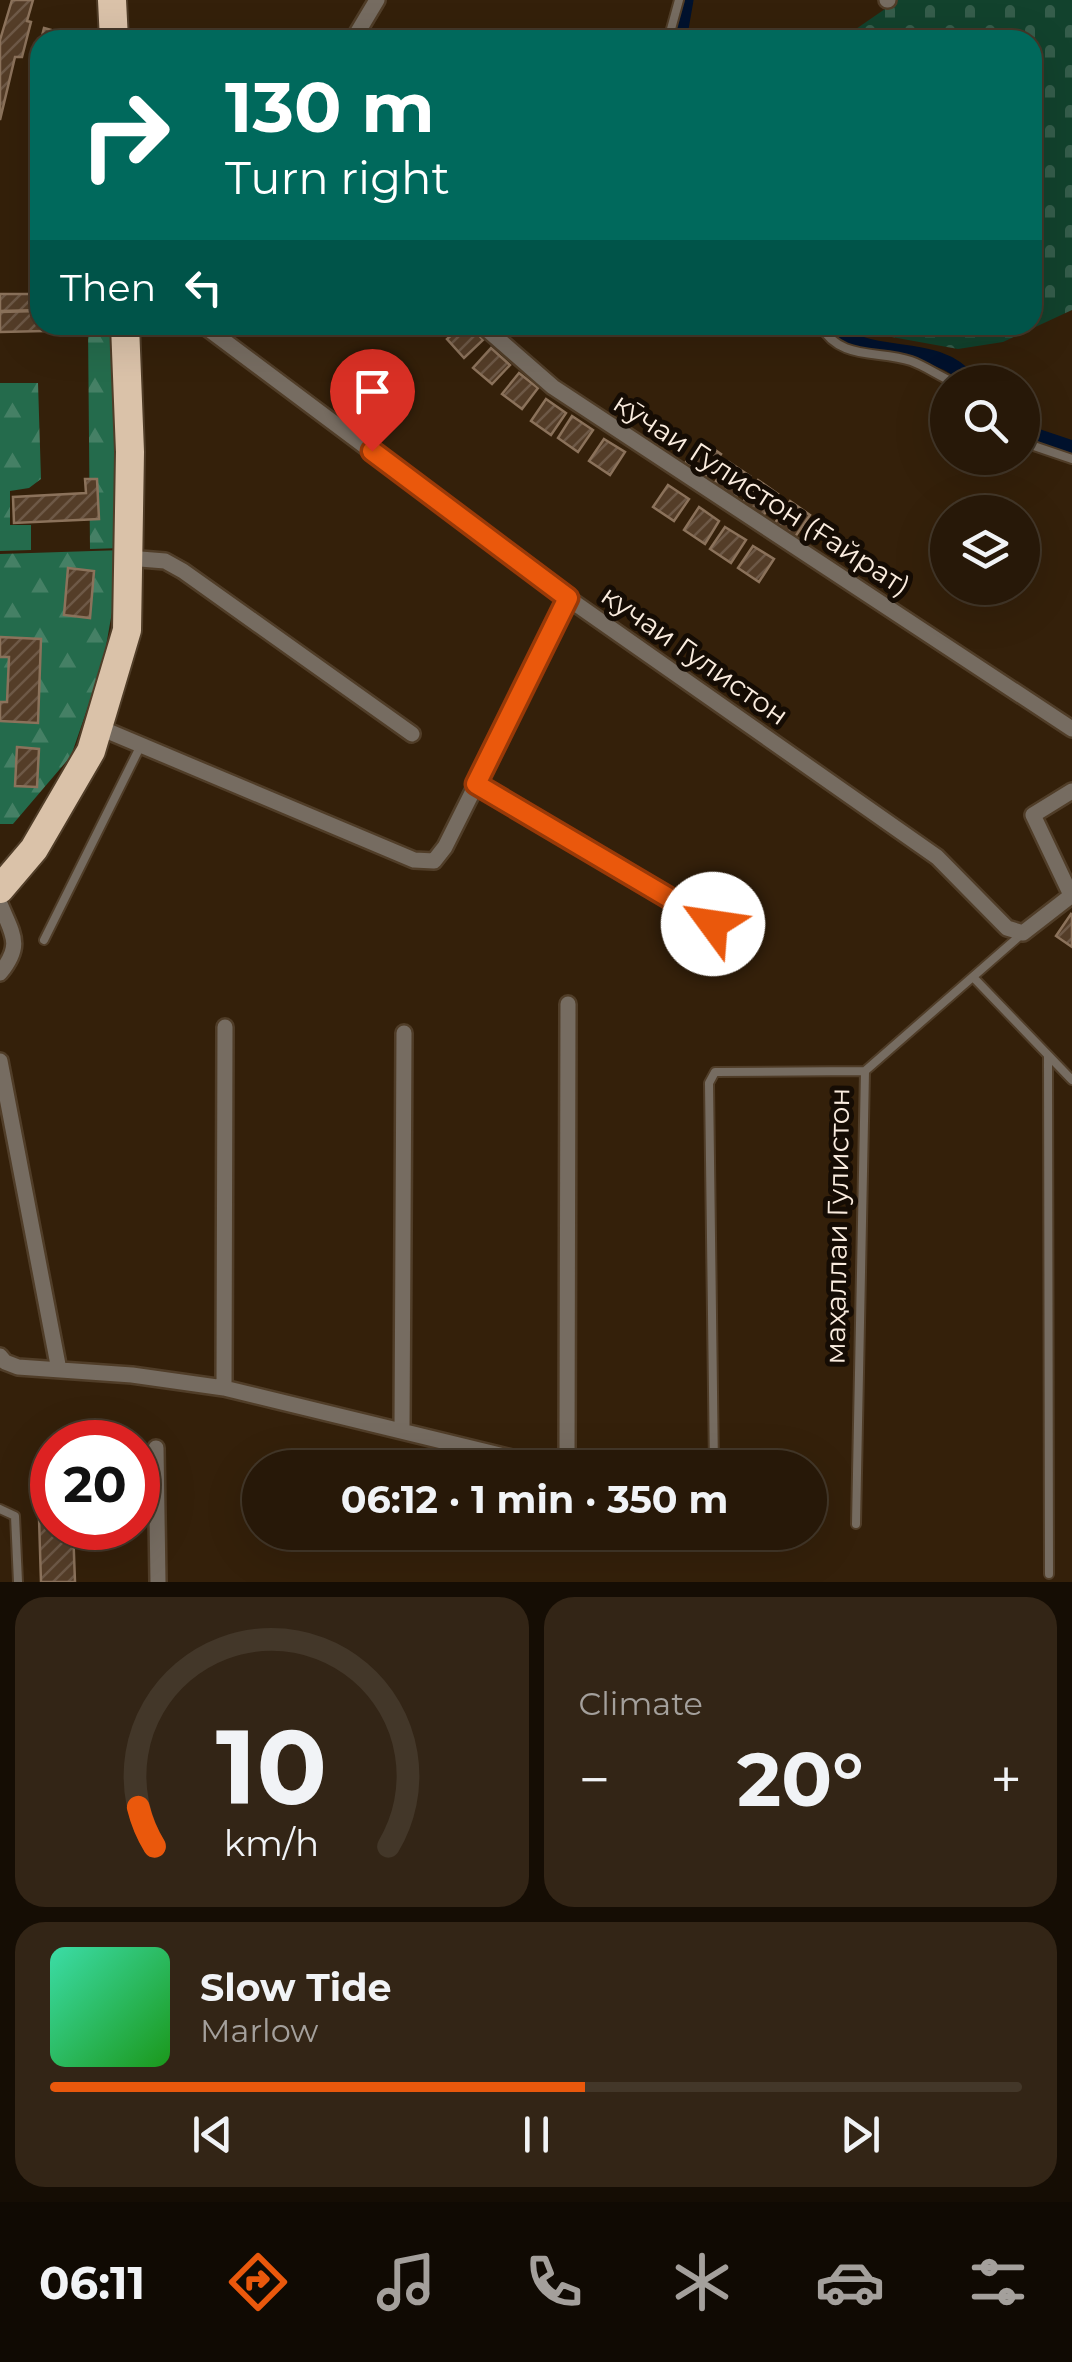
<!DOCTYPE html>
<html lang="en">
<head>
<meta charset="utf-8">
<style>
  :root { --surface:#271808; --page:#332516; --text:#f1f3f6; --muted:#a4a09c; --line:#433729; --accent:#ea580c }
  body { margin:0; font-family:Montserrat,sans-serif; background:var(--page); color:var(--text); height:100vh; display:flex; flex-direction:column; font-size:38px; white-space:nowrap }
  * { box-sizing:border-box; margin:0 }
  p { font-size:32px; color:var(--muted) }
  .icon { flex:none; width:55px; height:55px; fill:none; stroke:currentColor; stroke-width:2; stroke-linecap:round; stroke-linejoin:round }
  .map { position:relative; height:1582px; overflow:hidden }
  .drawer { display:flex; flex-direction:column; gap:15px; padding:15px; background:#150d04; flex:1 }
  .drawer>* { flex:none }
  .guide { position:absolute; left:30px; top:30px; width:1012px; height:305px; border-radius:30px; box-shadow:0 10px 40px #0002,0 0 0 2px var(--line); background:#00695c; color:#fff; overflow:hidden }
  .buttons { position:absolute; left:930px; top:365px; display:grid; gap:20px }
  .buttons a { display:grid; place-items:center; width:110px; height:110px; border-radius:50%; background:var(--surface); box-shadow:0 10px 40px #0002,0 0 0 2px var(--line); font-size:50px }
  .speed { position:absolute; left:30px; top:1420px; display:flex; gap:20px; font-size:50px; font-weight:700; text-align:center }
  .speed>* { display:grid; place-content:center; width:130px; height:130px; border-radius:50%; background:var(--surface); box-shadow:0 10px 40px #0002,0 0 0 2px var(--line); line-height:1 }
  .speed .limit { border:15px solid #d22; background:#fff; color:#111 }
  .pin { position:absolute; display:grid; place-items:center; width:85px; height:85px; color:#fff; margin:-102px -42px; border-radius:50% 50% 50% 0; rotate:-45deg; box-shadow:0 0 10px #0007 }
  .pin .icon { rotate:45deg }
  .me { position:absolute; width:110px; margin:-55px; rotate:301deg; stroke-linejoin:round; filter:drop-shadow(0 0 8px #0008) }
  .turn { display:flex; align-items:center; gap:35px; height:210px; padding:0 30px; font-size:45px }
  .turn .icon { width:130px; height:130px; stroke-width:2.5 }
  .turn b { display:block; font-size:70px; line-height:85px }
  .then { display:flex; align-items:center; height:95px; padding:0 30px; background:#0003; gap:20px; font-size:38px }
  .big { font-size:75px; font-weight:700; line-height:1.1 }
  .drawer .widget { flex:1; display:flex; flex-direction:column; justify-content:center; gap:15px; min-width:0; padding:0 35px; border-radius:30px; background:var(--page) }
  .drawer .dial { align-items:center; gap:0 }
  .dial svg { height:260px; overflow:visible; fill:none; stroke:var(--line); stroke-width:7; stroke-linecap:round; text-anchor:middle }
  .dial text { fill:var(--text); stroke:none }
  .song { display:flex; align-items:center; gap:30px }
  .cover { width:120px; height:120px; border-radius:15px; background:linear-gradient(135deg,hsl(160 70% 55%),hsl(120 70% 35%)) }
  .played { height:10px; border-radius:5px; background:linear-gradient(90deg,var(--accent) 55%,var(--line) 55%) }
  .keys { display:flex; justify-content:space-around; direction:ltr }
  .heat { display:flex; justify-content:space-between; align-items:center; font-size:55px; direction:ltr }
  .drawer .tiles { flex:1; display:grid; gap:15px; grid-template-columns:1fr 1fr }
  .widget:last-child { grid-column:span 2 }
  .trip { position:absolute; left:242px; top:1450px; width:585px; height:100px; border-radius:50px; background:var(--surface); box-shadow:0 10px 40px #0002,0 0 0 2px var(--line); font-weight:700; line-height:100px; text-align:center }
  .tab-bar { display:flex; height:160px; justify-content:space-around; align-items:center; background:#100a03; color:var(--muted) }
  .tab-bar .icon { width:70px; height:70px }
  .tab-bar .selected { color:var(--accent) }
  .tab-bar b { font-size:45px; color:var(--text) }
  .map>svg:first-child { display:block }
  .forest { fill:url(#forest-firs) }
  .cemetery { fill:url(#cemetery-stones) }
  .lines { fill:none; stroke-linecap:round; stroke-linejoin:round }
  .canal { stroke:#00122e; stroke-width:15 }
  .building { fill:url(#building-hatch); stroke:#8b725b; stroke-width:2.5 }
  .service-casing { stroke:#503d28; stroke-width:12 }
  .minor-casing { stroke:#503d28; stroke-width:20 }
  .trunk-casing { stroke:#503d28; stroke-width:32 }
  .service { stroke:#766c61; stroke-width:8 }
  .minor { stroke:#766c61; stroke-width:15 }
  .trunk { stroke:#dac2a9; stroke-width:28 }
  .route-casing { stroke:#983908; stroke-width:25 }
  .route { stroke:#ea580c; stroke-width:18 }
  .labels { text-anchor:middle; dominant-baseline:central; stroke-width:10; stroke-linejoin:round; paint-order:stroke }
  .street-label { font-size:28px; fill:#faecdf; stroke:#150c04 }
</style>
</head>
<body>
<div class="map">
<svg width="1072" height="1582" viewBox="0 0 1072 1582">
  <defs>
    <pattern id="forest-firs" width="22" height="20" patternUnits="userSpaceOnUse" patternTransform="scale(2.5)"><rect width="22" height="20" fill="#246b4c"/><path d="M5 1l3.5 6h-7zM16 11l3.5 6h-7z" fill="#458065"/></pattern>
    <pattern id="cemetery-stones" width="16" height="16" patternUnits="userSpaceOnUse" patternTransform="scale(2.5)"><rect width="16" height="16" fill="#12422d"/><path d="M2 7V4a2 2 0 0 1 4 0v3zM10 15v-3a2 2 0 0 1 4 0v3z" fill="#355d4b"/></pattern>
    <pattern id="building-hatch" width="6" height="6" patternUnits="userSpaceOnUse" patternTransform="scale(2.5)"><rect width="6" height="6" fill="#543d28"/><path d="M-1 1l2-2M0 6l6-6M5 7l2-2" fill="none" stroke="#6e5947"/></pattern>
  </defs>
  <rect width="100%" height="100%" fill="#34200a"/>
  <path class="forest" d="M88 327 116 328 122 548 90 549Z
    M0 383H38L41 479 29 488 10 491V525H31V550L0 551Z
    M123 550 103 663 71 756 13 824H0V554Z"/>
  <path class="cemetery" d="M898 0H1072V310L1003 342 958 349 853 330 849 325H1032V40H840Z"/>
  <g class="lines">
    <path class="canal" d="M679 40 686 0
      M832 325C867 366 934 336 971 382
      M1022 431 1072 448"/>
  </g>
  <path class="building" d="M12 0H33L27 21 31 22 22 57H15L0 120V40Z
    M44 28 77 37 76 40H41Z
    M0 294H40V310L0 311Z
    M40 311V325H90V330L0 332V312Z
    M463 325H470L483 340 464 358 447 339Z
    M491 348 510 365 492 384 473 368Z
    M519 373 538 388 522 409 502 394Z
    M546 399 566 413 551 435 531 421Z
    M572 416 593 430 578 452 558 438Z
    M604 439 625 452 610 475 589 461Z
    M701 440 721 454 706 476 686 462Z
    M729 462 750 476 735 498 714 484Z
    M85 479H97L99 519 14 523 13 497 86 493Z
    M758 480 778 494 763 516 743 502Z
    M668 485 689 499 674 521 653 507Z
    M790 501 810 515 795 537 775 523Z
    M699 507 719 521 705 544 684 530Z
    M725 527 746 540 731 563 710 549Z
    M753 546 774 559 759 582 738 568Z
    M68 568 94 571 90 618 64 615Z
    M0 637 41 639 38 723 0 721V702H7L9 657H0Z
    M17 747 39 749 37 787 15 786Z
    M1071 914 1072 915V947L1056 936Z
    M52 1485V1528H73L75 1582H41L38 1486Z"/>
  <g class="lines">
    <defs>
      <path id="service" d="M668 40 679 0
        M820 325C840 361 878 350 911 361 925 366 939 376 953 382
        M1022 442 1072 459
        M476 784 713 924
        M44 940 141 745
        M973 977 1072 1080
        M1048 1056 1049 1574
        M714 1468 709 1083 715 1072 865 1071
        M0 1509 15 1516 18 1582
        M856 1524 865 1071 1023 933"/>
      <path id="minor" d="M887 0H888
        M353 40 377 0
        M203 325 569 599 937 857 1007 928 1023 933 1072 895
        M482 325 553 387 1072 729
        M128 558 165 561 183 571 412 734
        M98 727 414 860 434 861 445 847 569 599
        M1071 895 1033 815 1072 791
        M0 904C13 935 23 945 0 973
        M0 1061 59 1370
        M0 1356 5 1362 18 1367 132 1375 224 1388 553 1468
        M224 1388 225 1027
        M402 1430 404 1033
        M156 1448 158 1582
        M559 1468 565 1463 567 1454 568 1004"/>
      <path id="trunk" d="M112 0 114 40
        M0 889 34 849 91 751 127 630 130 452 125 325"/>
    </defs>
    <use href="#service" class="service-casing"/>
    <use href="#minor" class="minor-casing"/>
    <use href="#trunk" class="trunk-casing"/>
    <use href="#service" class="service"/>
    <use href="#minor" class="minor"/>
    <use href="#trunk" class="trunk"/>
  </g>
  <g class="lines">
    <defs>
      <path id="route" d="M372 451 568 598 476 784 713 924"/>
    </defs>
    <use href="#route" class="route-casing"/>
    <use href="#route" class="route"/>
  </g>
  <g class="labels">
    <g class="street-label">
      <text transform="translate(762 494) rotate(33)">кӯчаи Гулистон (Ғайрат)</text>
      <text transform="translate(695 655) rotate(35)">кучаи Гулистон</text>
      <text transform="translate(837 1226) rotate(-89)">маҳаллаи Гулистон</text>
    </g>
  </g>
</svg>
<div class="buttons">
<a><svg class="icon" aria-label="search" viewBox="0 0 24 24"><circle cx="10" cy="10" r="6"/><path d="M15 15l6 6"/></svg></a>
<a><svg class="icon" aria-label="layers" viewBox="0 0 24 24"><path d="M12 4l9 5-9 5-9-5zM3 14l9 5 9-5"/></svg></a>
</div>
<div class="speed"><div class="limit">20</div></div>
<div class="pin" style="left:372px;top:451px;background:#d93025"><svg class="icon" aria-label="arrive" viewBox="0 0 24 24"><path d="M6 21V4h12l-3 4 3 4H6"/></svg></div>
<svg class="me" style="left:713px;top:924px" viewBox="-20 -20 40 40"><circle r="19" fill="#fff"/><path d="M0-13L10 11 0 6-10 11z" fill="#ea580c"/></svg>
<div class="trip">06:12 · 1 min · 350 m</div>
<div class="guide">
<div class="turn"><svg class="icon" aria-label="right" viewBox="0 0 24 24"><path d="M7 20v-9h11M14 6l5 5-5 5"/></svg><div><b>130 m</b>Turn right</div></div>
<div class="then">Then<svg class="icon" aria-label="left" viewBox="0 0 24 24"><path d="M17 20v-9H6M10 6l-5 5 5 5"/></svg></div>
</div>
</div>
<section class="drawer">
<div class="tiles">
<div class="widget dial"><svg viewBox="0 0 100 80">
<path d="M14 69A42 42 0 1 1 86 69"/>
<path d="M14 69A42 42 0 0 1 9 57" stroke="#ea580c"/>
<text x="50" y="56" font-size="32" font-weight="700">10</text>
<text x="50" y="72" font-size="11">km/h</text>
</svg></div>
<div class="widget"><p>Climate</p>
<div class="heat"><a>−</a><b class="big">20°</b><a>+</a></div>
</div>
<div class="widget">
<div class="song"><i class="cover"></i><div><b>Slow Tide</b><p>Marlow</p></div></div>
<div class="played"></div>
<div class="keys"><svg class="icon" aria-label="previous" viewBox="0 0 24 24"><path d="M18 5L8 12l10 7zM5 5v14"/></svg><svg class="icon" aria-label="pause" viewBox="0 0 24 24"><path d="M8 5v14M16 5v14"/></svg><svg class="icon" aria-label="next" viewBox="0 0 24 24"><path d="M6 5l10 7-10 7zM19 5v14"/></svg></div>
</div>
</div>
</section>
<nav class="tab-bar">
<b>06:11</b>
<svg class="icon selected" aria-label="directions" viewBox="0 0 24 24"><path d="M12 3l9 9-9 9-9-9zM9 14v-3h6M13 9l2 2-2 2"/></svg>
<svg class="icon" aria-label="music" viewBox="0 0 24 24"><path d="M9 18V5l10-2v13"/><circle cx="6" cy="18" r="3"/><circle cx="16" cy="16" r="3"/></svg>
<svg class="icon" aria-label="phone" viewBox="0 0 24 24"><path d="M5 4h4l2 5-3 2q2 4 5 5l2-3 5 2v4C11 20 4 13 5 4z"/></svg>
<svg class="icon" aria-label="climate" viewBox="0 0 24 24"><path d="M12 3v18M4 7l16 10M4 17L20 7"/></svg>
<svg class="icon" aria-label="car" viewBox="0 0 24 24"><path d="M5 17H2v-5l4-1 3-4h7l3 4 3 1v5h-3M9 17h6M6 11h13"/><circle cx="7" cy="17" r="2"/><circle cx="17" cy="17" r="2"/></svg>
<svg class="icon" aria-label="filters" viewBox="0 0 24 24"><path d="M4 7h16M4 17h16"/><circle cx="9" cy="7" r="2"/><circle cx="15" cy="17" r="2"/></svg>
</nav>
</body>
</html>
